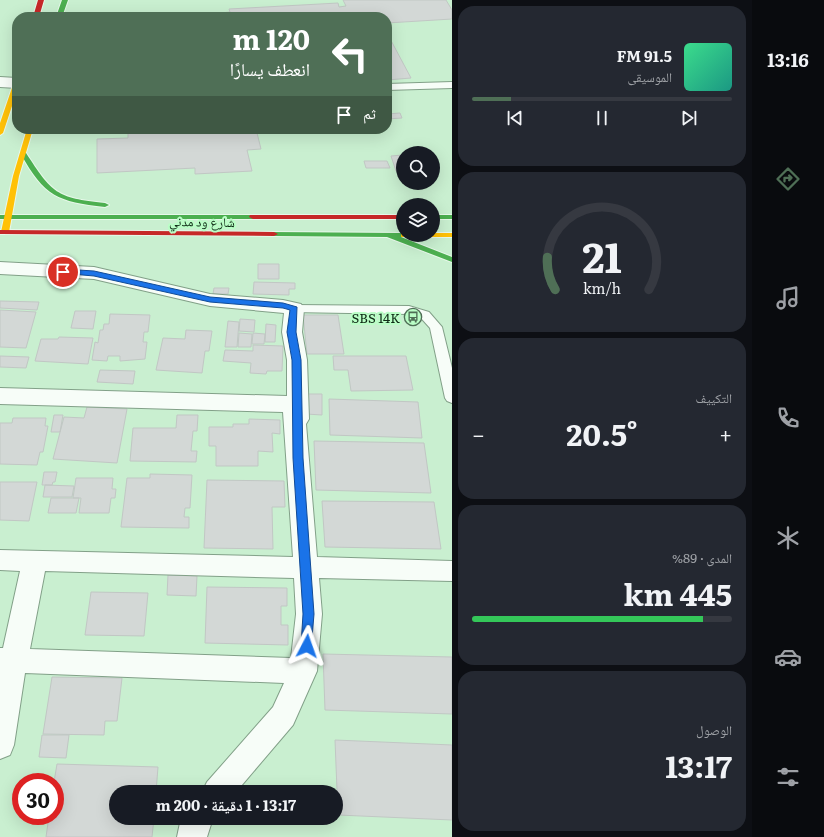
<!DOCTYPE html>
<html lang="ar">
<head>
<meta charset="utf-8">
<style>
  :root { --surface:#171b24; --page:#242831; --text:#f1f3f6; --muted:#9ea1a6; --line:#363941; --accent:#4f6f56 }
  body { margin:0; font-family:Literata,"Noto Naskh Arabic",serif; background:var(--page); color:var(--text); direction:rtl; height:100vh; display:flex; flex-direction:column; font-size:15px; white-space:nowrap }
  * { box-sizing:border-box; margin:0 }
  p { font-size:13px; color:var(--muted) }
  .icon { flex:none; width:22px; height:22px; fill:none; stroke:currentColor; stroke-width:2; stroke-linecap:round; stroke-linejoin:round }
  .map { position:relative; flex:1; overflow:hidden; direction:ltr }
  .side { display:flex; flex-direction:column; gap:6px; padding:6px; background:#0d0f14; width:300px }
  .side>* { flex:none }
  .hud { position:absolute; left:12px; top:12px; width:380px; height:122px; border-radius:16px; box-shadow:0 4px 16px #0002; direction:rtl; background:#4f6f56; color:#fff; overflow:hidden }
  .tools { position:absolute; left:396px; top:146px; display:grid; gap:8px }
  .tools a { display:grid; place-items:center; width:44px; height:44px; border-radius:50%; background:var(--surface); box-shadow:0 4px 16px #0002; font-size:20px }
  .speed { position:absolute; left:12px; top:773px; display:flex; gap:8px; font-size:20px; font-weight:700; text-align:center }
  .speed>* { display:grid; place-content:center; width:52px; height:52px; border-radius:50%; background:var(--surface); box-shadow:0 4px 16px #0002; line-height:1 }
  .speed .limit { border:6px solid #d22; background:#fff; color:#111 }
  .pin { position:absolute; display:grid; place-items:center; width:34px; height:34px; color:#fff; margin:-17px; border:2px solid #fff; border-radius:50%; box-shadow:0 1px 4px #0007 }
  .me { position:absolute; width:44px; margin:-22px; rotate:4deg; stroke-linejoin:round; filter:drop-shadow(0 0 3px #0008) }
  .turn { display:flex; align-items:center; gap:14px; height:84px; padding:0 16px; font-size:18px }
  .turn .icon { width:52px; height:52px; stroke-width:2.5 }
  .turn b { display:block; font-size:28px; line-height:34px }
  .then { display:flex; align-items:center; height:38px; padding:0 16px; background:#0003; gap:8px; font-size:15px }
  .big { font-size:30px; font-weight:700; line-height:1.1 }
  .side .card { flex:1; display:flex; flex-direction:column; justify-content:center; gap:6px; min-width:0; padding:0 14px; border-radius:16px; background:var(--page) }
  .side .dial { align-items:center; gap:0 }
  .dial svg { height:104px; overflow:visible; fill:none; stroke:var(--line); stroke-width:7; stroke-linecap:round; text-anchor:middle }
  .dial text { fill:var(--text); stroke:none }
  .song { display:flex; align-items:center; gap:12px }
  .cover { width:48px; height:48px; border-radius:6px; background:linear-gradient(135deg,hsl(150 70% 55%),hsl(170 70% 35%)) }
  .played { height:4px; border-radius:2px; background:linear-gradient(90deg,var(--accent) 15%,var(--line) 15%) }
  .keys { display:flex; justify-content:space-around; direction:ltr }
  .heat { display:flex; justify-content:space-between; align-items:center; font-size:22px; direction:ltr }
  .charge { height:6px; border-radius:3px; background:linear-gradient(90deg,#34c759 89%,var(--line) 0) }
  .trip { position:absolute; left:109px; top:785px; width:234px; height:40px; border-radius:20px; background:var(--surface); box-shadow:0 4px 16px #0002; font-weight:700; line-height:40px; text-align:center; direction:rtl }
  main { display:flex; flex:1; min-height:0 }
  .menu { display:flex; flex-direction:column; width:72px; justify-content:space-around; align-items:center; background:#090b0e; color:var(--muted) }
  .menu .icon { width:28px; height:28px }
  .menu .current { color:var(--accent) }
  .menu b { font-size:18px; color:var(--text) }
  .map>svg:first-child { display:block }
  .building { fill:#d3d8d6; stroke:#c1c7c4 }
  .lines { fill:none; stroke-linecap:round; stroke-linejoin:round }
  .lane-casing { stroke:#82a088; stroke-width:2 }
  .street-casing { stroke:#82a088; stroke-width:2 }
  .fast-casing { stroke:#e7f8ea; stroke-width:2 }
  .slow-casing { stroke:#e7f8ea; stroke-width:2 }
  .jam-casing { stroke:#e7f8ea; stroke-width:2 }
  .lane { fill:#f7fdf8; fill-rule:evenodd }
  .street { fill:#f7fdf8; fill-rule:evenodd }
  .fast { fill:#4caf50; fill-rule:evenodd }
  .slow { fill:#ffc107; fill-rule:evenodd }
  .jam { fill:#c62828; fill-rule:evenodd }
  .route { fill:#1a73e8; stroke:#114b97 }
  .labels { text-anchor:middle; dominant-baseline:central; stroke-width:4; stroke-linejoin:round; paint-order:stroke }
  .street-label { font-size:13px; fill:#0e2a15; stroke:#bafec6 }
  .poi-label { font-size:13px; fill:#0e2a15; stroke:#bafec6; text-anchor:end }
</style>
</head>
<body>
<main>
<nav class="menu">
<b>13:16</b>
<svg class="icon current" aria-label="directions" viewBox="0 0 24 24"><path d="M12 3l9 9-9 9-9-9zM9 14v-3h6M13 9l2 2-2 2"/></svg>
<svg class="icon" aria-label="music" viewBox="0 0 24 24"><path d="M9 18V5l10-2v13"/><circle cx="6" cy="18" r="3"/><circle cx="16" cy="16" r="3"/></svg>
<svg class="icon" aria-label="phone" viewBox="0 0 24 24"><path d="M5 4h4l2 5-3 2q2 4 5 5l2-3 5 2v4C11 20 4 13 5 4z"/></svg>
<svg class="icon" aria-label="climate" viewBox="0 0 24 24"><path d="M12 3v18M4 7l16 10M4 17L20 7"/></svg>
<svg class="icon" aria-label="car" viewBox="0 0 24 24"><path d="M5 17H2v-5l4-1 3-4h7l3 4 3 1v5h-3M9 17h6M6 11h13"/><circle cx="7" cy="17" r="2"/><circle cx="17" cy="17" r="2"/></svg>
<svg class="icon" aria-label="filters" viewBox="0 0 24 24"><path d="M4 7h16M4 17h16"/><circle cx="9" cy="7" r="2"/><circle cx="15" cy="17" r="2"/></svg>
</nav>
<section class="side">
<div class="card">
<div class="song"><i class="cover"></i><div><b>91.5 FM</b><p>الموسيقى</p></div></div>
<div class="played"></div>
<div class="keys"><svg class="icon" aria-label="previous" viewBox="0 0 24 24"><path d="M18 5L8 12l10 7zM5 5v14"/></svg><svg class="icon" aria-label="pause" viewBox="0 0 24 24"><path d="M8 5v14M16 5v14"/></svg><svg class="icon" aria-label="next" viewBox="0 0 24 24"><path d="M6 5l10 7-10 7zM19 5v14"/></svg></div>
</div>
<div class="card dial"><svg viewBox="0 0 100 80">
<path d="M14 69A42 42 0 1 1 86 69"/>
<path d="M14 69A42 42 0 0 1 8 44" stroke="#4f6f56"/>
<text x="50" y="56" font-size="32" font-weight="700">21</text>
<text x="50" y="72" font-size="11">km/h</text>
</svg></div>
<div class="card"><p>التكييف</p>
<div class="heat"><a>−</a><b class="big">20.5°</b><a>+</a></div>
</div>
<div class="card"><p>المدى · 89%</p><b class="big">445 km</b><div class="charge"></div></div>
<div class="card"><p>الوصول</p><b class="big">13:17</b></div>
</section>
<div class="map">
<svg width="452" height="837" viewBox="0 0 452 837">
  <rect width="100%" height="100%" fill="#c9efd0"/>
  <path class="building" d="M343 0H446L452 10V19L387 23V17H213L212 14 230 12 229 9 338 3 339 7 346 6Z
    M387 33 411 78 387 80Z
    M400 113 402 118 387 119V114Z
    M171 129H272V132L257 133 261 149 247 150 252 171 195 174V168L97 173V139L128 138V131Z
    M403 155V171H396L391 156Z
    M364 161H387L390 168H366Z
    M258 264H279V279H258Z
    M254 282 295 283V289H289V295L253 294Z
    M214 288H229L228 294H213Z
    M0 301 39 302 37 310 0 308Z
    M0 310 36 312 26 348 0 347Z
    M75 311H96L93 329 71 328Z
    M110 314 150 315 148 332H144L143 342H147L145 359 120 361V356H108L107 361 92 360 95 342 98 343 100 330H103L104 324H109Z
    M303 315H338L344 354H307Z
    M240 319 255 320 254 332 239 331Z
    M228 321 239 322 237 347H225Z
    M266 324 276 325 275 342H265Z
    M186 330 212 331 209 351H205L202 373 156 370 163 338 185 339Z
    M239 333 252 334 251 347H238Z
    M253 333 265 334 264 344H252Z
    M59 337 93 338 88 364 35 361 41 339H58Z
    M253 345 283 346 282 371H267L266 374 250 373 251 363 223 361 225 350 253 351Z
    M0 356 29 357 26 368 0 367Z
    M333 356H406L413 390 351 391 348 370H334Z
    M100 370 135 371 133 384 97 382Z
    M306 394H322V415L306 414Z
    M329 399 418 402 422 438 330 435Z
    M87 407 127 409 117 463 53 459 64 417 84 418Z
    M54 415H63L60 432H51Z
    M177 415H198L197 431H193L191 451H197L196 462 130 461 133 428H176Z
    M13 418H46L45 426H48L43 452H40L37 465 0 464V423H12Z
    M249 419 280 420V434L272 433 273 452 258 451V466H216V446H209V427H233V424H249Z
    M314 441 424 443 431 493 316 490Z
    M44 472H57L55 482H53L52 485H42Z
    M150 474 192 475 190 508H185L184 517H189V528L121 527 127 478H150Z
    M76 478H113L112 489H116L115 498H111L109 513H79L81 498H73Z
    M207 480 284 481 285 507H272L273 549 204 548Z
    M0 482H37L29 521 0 520Z
    M45 485 74 486 72 497H43Z
    M51 498H79L76 513H48Z
    M322 501 434 502 441 549 325 547Z
    M168 575 197 576 196 596 167 595Z
    M207 587 287 588V606H281V625H288V645L205 643Z
    M91 592 148 593 144 636 85 635Z
    M323 654 452 657V714L325 710Z
    M52 677 122 678 117 721H105L104 735 43 734Z
    M42 735H69L66 758 39 757Z
    M335 740 452 745V820L338 815Z
    M57 764 158 767 156 792H116V818H154L152 837H46L49 816H55L54 782Z"/>
  <g class="lines">
    <defs>
      <path id="lane" d="M452 82V88L387 90V84Z
        M294 305 409 306 429 312 442 327 452 368V403L447 401 445 398 430 328 421 318 408 314 290 312 288 309 290 306Z"/>
      <path id="street" d="M0 77 17 78V88L0 87Z
        M0 262 94 267 210 294 283 300 301 304 304 309 302 332 307 360 309 419 306 424 317 557 452 561V581L319 578 322 614 317 671 293 725 236 792H202L207 782 273 707 284 683 25 673 14 745 10 755 0 759V648H3L20 571 0 570V550L293 557 283 412 0 404V388L287 396V360L282 332 284 313 210 306 94 279 0 274ZM45 571 294 578 296 614 291 658 30 649Z
        M181 818H213L207 837H177Z"/>
      <path id="fast" d="M62 0H68L62 17H56Z
        M24 152 26 153C52 193 56 198 105 203L109 205 105 207C58 202 44 196 21 154Z
        M0 215H253L257 217 253 219H0Z
        M433 215H452V219H433Z
        M271 232 403 233V235H407L406 237H401L452 257V262L387 237 274 236 270 234Z"/>
      <path id="slow" d="M17 80V91L3 133 0 135V123L14 82Z
        M27 129H33L19 176 9 232 5 234 1 232 13 176Z
        M401 233H403V235H433V233H452V237H401Z"/>
      <path id="jam" d="M38 0H44L39 17H33Z
        M250 215H403V219H253L249 217Z
        M0 230 274 232 278 234 274 236 0 234Z"/>
    </defs>
    <use href="#lane" class="lane-casing"/>
    <use href="#street" class="street-casing"/>
    <use href="#fast" class="fast-casing"/>
    <use href="#slow" class="slow-casing"/>
    <use href="#jam" class="jam-casing"/>
    <use href="#lane" class="lane"/>
    <use href="#street" class="street"/>
    <use href="#fast" class="fast"/>
    <use href="#slow" class="slow"/>
    <use href="#jam" class="jam"/>
  </g>
  <path class="route" d="M63 269 94 271 210 297 283 303 297 307 296 332 301 360 303 458 314 614 311 650 307 651 303 650 301 646 303 614 293 458 292 360 287 332 290 310 283 308 210 302 94 276 60 273V270Z"/>
  <defs>
    <symbol id="bus-ring" viewBox="-11 -11 22 22"><circle r="9.5" fill="#bafec6" stroke="#4f6f56" stroke-width="1.5"/><path d="M-5-6H5V4H4V6H2V4H-2V6H-4V4H-5ZM-3.5-4V0h7V-4ZM-3.5 1.2v1.5H-2V1.2ZM2 1.2v1.5H3.5V1.2Z" fill="#4f6f56"/></symbol>
  </defs>
  <g fill-rule="evenodd">
    <use href="#bus-ring" x="403" y="307" width="20" height="20"/>
  </g>
  <g class="labels">
    <g class="street-label">
      <text transform="translate(202 221) rotate(1)">شارع ود مدني</text>
    </g>
    <g class="poi-label">
      <text x="400" y="317">SBS 14K</text>
    </g>
  </g>
</svg>
<div class="tools">
<a><svg class="icon" aria-label="search" viewBox="0 0 24 24"><circle cx="10" cy="10" r="6"/><path d="M15 15l6 6"/></svg></a>
<a><svg class="icon" aria-label="layers" viewBox="0 0 24 24"><path d="M12 4l9 5-9 5-9-5zM3 14l9 5 9-5"/></svg></a>
</div>
<div class="speed"><div class="limit">30</div></div>
<div class="pin" style="left:63px;top:272px;background:#d93025"><svg class="icon" aria-label="arrive" viewBox="0 0 24 24"><path d="M6 21V4h12l-3 4 3 4H6"/></svg></div>
<svg class="me" style="left:307px;top:646px" viewBox="-20 -20 40 40"><path d="M0-17L14 15 0 8-14 15z" fill="#1a73e8" stroke="#fff" stroke-width="4"/></svg>
<div class="trip">13:17 · 1 دقيقة · 200 m</div>
<div class="hud">
<div class="turn"><svg class="icon" aria-label="left" viewBox="0 0 24 24"><path d="M17 20v-9H6M10 6l-5 5 5 5"/></svg><div><b>120 m</b>انعطف يسارًا</div></div>
<div class="then">ثم<svg class="icon" aria-label="arrive" viewBox="0 0 24 24"><path d="M6 21V4h12l-3 4 3 4H6"/></svg></div>
</div>
</div>
</main>
</body>
</html>
